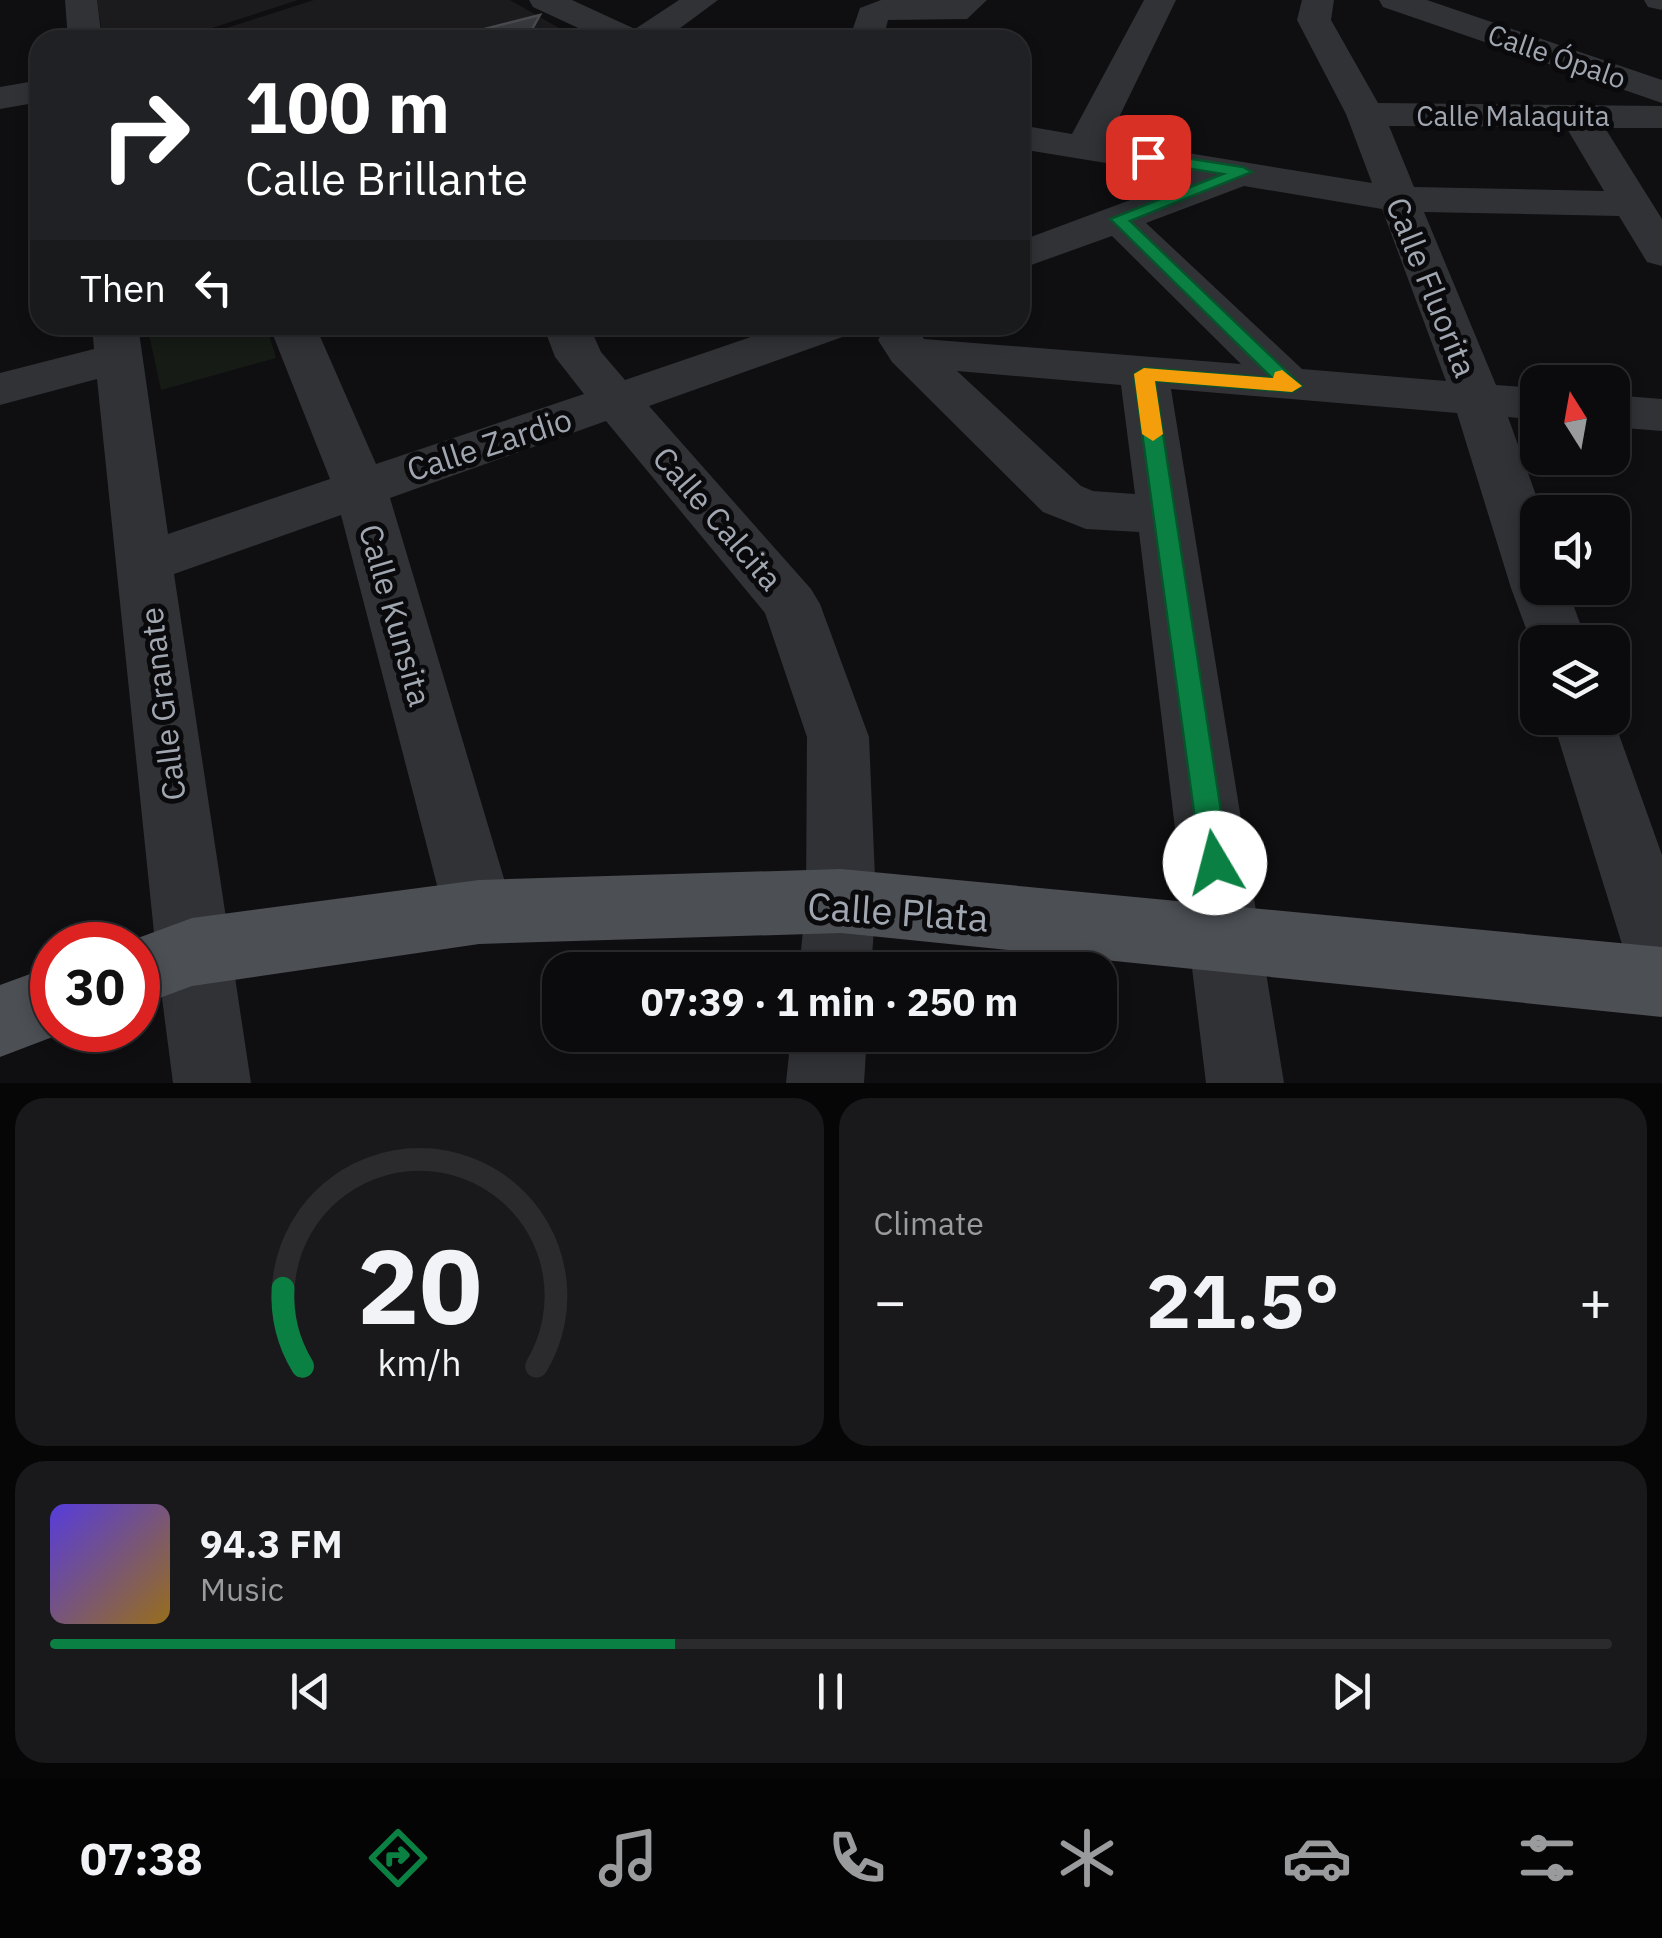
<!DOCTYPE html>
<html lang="en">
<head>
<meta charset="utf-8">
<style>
  :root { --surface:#0b0b0d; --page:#19191b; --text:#f1f3f6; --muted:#9a9b9d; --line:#2b2b2e; --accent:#0b8043 }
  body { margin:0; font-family:"IBM Plex Sans",sans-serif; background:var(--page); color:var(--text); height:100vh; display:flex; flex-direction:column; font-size:38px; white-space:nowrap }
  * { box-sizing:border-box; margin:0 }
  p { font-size:32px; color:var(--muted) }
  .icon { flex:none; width:55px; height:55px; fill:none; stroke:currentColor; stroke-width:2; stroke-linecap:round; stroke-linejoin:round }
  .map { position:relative; height:1083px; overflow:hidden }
  .panel { display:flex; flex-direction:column; gap:15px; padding:15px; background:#060607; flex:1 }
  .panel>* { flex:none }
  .hud { position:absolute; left:30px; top:30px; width:1000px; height:305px; border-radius:30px; box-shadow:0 5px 15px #0003,0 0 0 2px var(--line); background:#202124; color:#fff; overflow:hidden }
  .needle { width:65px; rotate:349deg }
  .fabs { position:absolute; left:1520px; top:365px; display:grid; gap:20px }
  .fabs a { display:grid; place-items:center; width:110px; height:110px; border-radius:20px; background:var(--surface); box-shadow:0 5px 15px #0003,0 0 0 2px var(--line); font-size:50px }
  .speed { position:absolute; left:30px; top:922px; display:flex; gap:20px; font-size:50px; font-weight:700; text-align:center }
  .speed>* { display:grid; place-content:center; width:130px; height:130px; border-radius:50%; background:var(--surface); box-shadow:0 5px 15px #0003,0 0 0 2px var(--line); line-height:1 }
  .speed .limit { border:15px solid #d22; background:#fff; color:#111 }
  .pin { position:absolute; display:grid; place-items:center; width:85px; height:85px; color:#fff; margin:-42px; border-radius:20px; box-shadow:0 5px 15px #0006 }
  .me { position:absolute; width:110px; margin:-55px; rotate:352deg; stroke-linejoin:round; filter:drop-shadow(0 0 8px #0008) }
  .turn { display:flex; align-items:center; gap:35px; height:210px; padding:0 50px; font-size:45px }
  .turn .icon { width:130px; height:130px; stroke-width:2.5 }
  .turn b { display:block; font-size:70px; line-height:85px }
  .then { display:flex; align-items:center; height:95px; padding:0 50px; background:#0003; gap:20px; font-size:38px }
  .big { font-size:75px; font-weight:800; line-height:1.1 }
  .panel .widget { flex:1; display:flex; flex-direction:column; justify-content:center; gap:15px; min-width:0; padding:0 35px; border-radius:30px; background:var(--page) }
  .panel .dial { align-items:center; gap:0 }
  .dial svg { height:260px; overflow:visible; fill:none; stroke:var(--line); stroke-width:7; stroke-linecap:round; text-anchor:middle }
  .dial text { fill:var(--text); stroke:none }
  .song { display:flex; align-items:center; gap:30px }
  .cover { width:120px; height:120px; border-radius:15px; background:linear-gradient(135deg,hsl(250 70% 55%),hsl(40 70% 35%)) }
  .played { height:10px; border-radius:5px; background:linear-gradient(90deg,var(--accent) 40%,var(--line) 40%) }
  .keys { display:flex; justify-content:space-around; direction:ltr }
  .heat { display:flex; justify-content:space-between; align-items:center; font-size:55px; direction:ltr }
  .panel .tiles { flex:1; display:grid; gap:15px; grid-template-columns:1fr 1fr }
  .widget:last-child { grid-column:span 2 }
  .trip { position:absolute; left:542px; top:952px; width:575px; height:100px; border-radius:30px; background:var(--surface); box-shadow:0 5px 15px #0003,0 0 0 2px var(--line); font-weight:800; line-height:100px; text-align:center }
  .tab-bar { display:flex; height:160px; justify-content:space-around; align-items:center; background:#040405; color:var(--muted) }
  .tab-bar .icon { width:70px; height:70px }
  .tab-bar .current { color:var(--accent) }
  .tab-bar b { font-size:45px; color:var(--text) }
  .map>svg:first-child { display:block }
  .built { fill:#1b1b1e }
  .green { fill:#161b16 }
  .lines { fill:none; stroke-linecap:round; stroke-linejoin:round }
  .minor { fill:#303236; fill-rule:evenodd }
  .major { fill:#4c4f54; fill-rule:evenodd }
  .shaded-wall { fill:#1a1a1d }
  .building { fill:#38393d; stroke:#484a4f; stroke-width:2.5 }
  .route { fill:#0b8043; stroke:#07532c; stroke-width:2.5 }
  .slow { fill:#f59e0b }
  .labels { text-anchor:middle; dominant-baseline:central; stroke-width:10; stroke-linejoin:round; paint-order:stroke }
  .far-street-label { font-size:28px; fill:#a1a7b1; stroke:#0a0a0c }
  .street-label { font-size:32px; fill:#a1a7b1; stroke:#0a0a0c }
  .near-street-label { font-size:38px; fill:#a1a7b1; stroke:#0a0a0c }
</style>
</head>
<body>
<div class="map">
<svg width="1662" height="1083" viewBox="0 0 1662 1083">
  <rect width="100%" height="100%" fill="#0f0f11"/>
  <path class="built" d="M97 0H298L175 40H103Z
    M314 0H510L559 28 514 40H189Z"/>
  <path class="green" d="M147 325H266L276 358 161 390Z"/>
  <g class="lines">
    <path class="minor" d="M65 0H97L102 40H68Z
      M529 0H572L635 29 679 0H718L664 40H604L533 7Z
      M881 0H987L967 19 888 20 883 40H849L860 8Z
      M1144 0H1176L1108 140 1372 183 1346 114 1297 20 1302 0H1334L1331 20 1378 103 1662 106V128H1605L1662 219V266L1647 262 1619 216 1424 212 1496 385 1538 388V420L1508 417 1542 512H1538V588H1567L1587 642H1538L1537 658 1511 588 1457 413 1171 389 1284 1083H1206L1139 532 1086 529 1043 512 892 362 878 340 884 330 901 326 918 330 924 339 1241 364 1112 236 1020 269V241L1192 177 1020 149V125L1072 134ZM1389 126 1566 127 1604 191 1414 187ZM1244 186 1382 209 1446 381 1302 369 1146 223ZM957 371 1121 385 1135 494 1093 491 1081 486Z
      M1379 0H1427L1662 80V103L1383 7Z
      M1644 0H1662V10L1648 7Z
      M40 80V102L0 109V87Z
      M92 325H138L168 534 330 479 269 325H315L376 464 584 394 555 357 543 325H589L601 352 625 380 786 325H855L848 335 649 406 811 589 820 604 869 737 876 901 871 970H799L806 901 807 737 765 613 606 421 390 498 514 912 504 935 479 944 454 935 444 912 341 515 174 574 251 1083H173L156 952 97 379 0 405V373L94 349Z
      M1612 395 1662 399V431L1612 427Z
      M1612 715 1662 855V991L1637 981 1626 957 1552 718Z
      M791 1035H867L864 1083H786Z"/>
    <path class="major" d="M841 869 1662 947V1017L841 933 479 944 192 986 138 1006V945H119L192 918 479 880Z
      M52 966V1030H71L0 1057V985Z"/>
  </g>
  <path class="shaded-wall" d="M540 15 543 40H526Z"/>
  <path class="building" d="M540 15 526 40H441Z"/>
  <path class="route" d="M1148 152 1243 167 1252 172 1130 221 1302 386 1292 392 1155 381 1229 863 1225 872 1215 875 1205 872 1201 863 1134 374 1144 368 1272 378 1110 219 1223 174 1142 161V154Z"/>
  <path class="slow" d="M1144 368 1273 378 1275 372 1282 370 1302 386 1292 392 1155 381 1163 434 1153 441 1142 434 1134 374Z"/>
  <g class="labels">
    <g class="far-street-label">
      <text transform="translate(1557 56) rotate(19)">Calle Ópalo</text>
      <text x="1513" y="115">Calle Malaquita</text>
    </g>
    <g class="street-label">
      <text transform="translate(1432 287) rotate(68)">Calle Fluorita</text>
      <text transform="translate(489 444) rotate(-18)">Calle Zardio</text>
      <text transform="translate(718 518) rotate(49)">Calle Calcita</text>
      <text transform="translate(396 615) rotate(74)">Calle Kunsita</text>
      <text transform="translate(162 704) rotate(-97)">Calle Granate</text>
    </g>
    <g class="near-street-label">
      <text transform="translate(898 911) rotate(4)">Calle Plata</text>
    </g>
  </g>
</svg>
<div class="fabs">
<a><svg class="needle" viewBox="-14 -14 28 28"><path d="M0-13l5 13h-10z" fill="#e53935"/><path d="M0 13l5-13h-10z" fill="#9a9b9d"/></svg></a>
<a><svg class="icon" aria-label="sound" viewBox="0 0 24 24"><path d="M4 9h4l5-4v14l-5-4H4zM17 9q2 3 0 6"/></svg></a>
<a><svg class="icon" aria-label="layers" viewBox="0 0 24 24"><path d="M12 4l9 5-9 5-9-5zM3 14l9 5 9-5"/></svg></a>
</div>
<div class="speed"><div class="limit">30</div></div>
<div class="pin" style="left:1148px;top:157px;background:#d93025"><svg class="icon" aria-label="arrive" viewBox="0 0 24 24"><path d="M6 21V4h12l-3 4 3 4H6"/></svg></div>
<svg class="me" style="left:1215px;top:863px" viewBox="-20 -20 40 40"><circle r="19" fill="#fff"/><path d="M0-13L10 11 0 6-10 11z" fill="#0b8043"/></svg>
<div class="trip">07:39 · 1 min · 250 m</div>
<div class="hud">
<div class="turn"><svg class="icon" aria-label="right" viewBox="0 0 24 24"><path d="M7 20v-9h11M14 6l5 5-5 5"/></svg><div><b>100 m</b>Calle Brillante</div></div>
<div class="then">Then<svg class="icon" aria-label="left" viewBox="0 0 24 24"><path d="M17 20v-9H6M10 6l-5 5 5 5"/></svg></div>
</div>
</div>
<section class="panel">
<div class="tiles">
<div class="widget dial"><svg viewBox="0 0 100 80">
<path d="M14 69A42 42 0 1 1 86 69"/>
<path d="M14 69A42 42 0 0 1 8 45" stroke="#0b8043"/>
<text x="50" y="56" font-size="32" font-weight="700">20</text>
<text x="50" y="72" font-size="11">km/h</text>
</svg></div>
<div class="widget"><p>Climate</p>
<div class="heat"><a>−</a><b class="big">21.5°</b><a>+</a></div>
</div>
<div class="widget">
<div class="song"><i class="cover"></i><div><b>94.3 FM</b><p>Music</p></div></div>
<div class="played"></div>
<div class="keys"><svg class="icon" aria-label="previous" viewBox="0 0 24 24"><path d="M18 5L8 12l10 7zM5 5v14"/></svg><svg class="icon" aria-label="pause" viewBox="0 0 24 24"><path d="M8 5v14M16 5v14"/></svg><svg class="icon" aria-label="next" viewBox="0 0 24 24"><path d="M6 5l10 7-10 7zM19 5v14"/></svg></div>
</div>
</div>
</section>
<nav class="tab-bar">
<b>07:38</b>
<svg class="icon current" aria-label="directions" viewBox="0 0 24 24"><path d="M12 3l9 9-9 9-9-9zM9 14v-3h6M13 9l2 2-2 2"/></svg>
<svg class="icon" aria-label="music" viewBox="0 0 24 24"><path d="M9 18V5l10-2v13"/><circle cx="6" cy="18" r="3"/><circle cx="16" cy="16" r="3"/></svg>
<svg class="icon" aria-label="phone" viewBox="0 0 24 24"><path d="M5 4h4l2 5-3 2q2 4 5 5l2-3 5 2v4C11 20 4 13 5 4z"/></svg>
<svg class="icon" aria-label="climate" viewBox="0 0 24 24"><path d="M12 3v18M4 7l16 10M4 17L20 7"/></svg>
<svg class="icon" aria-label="car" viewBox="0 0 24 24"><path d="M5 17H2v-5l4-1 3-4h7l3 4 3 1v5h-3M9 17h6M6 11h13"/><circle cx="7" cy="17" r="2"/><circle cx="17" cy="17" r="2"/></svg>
<svg class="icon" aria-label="filters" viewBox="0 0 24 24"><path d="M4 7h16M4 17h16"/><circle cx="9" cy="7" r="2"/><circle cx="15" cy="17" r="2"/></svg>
</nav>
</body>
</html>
